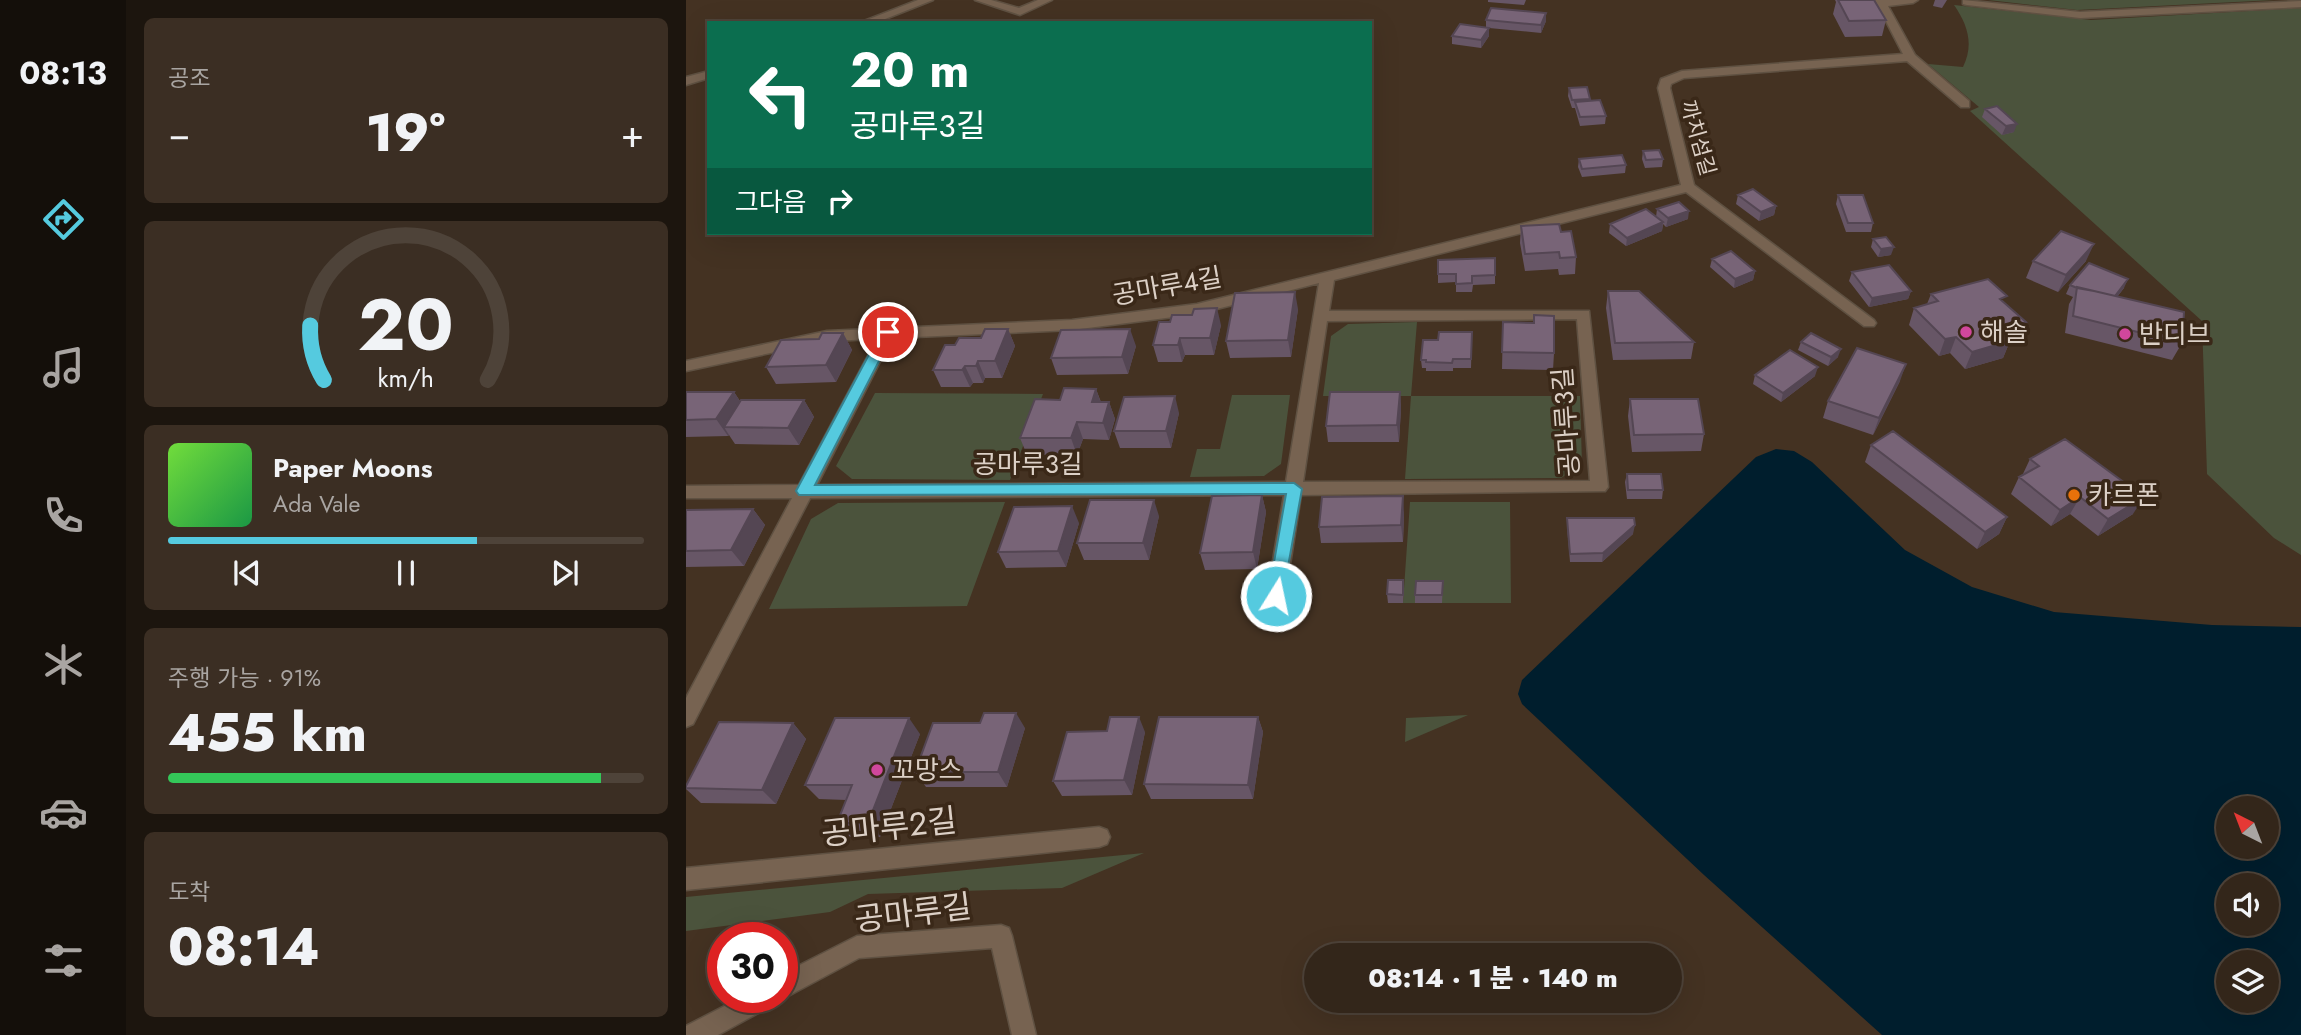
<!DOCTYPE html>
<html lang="ko">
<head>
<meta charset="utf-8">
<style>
  :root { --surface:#33261a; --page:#3b2e23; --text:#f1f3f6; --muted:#a9a5a2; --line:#4e4339; --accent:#55cadf }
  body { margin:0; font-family:Jost,"Noto Sans KR",sans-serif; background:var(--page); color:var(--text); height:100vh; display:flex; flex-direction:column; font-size:26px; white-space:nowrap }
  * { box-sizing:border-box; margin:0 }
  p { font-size:23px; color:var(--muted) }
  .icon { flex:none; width:38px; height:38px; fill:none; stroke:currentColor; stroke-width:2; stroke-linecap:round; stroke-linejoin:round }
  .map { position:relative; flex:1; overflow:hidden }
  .panel { display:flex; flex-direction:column; gap:18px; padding:18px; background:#1c150e; width:560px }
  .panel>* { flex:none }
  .banner { position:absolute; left:21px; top:21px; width:665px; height:214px; border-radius:0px; box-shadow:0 7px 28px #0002,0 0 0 2px var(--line); background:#0b6e4f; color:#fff; overflow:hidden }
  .needle { width:46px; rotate:318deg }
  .controls { position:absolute; left:1530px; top:796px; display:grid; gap:14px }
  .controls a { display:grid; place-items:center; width:63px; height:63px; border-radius:50%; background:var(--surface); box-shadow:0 7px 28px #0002,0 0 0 2px var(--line); font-size:35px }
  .speed { position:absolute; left:21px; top:922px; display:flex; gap:14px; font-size:35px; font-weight:700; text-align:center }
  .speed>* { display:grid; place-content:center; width:91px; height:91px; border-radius:50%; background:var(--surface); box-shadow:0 7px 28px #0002,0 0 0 2px var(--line); line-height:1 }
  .speed .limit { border:10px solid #d22; background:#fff; color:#111 }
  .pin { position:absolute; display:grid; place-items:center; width:60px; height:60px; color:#fff; margin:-30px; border:4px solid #fff; border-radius:50%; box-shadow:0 2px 7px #0007 }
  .me { position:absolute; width:77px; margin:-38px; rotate:10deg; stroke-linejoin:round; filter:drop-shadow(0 0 5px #0008) }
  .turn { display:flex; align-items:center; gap:24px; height:147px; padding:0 28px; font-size:32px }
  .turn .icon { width:91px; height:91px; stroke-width:2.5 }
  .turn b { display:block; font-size:49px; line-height:60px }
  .then { display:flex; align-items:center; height:66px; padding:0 28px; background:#0003; gap:14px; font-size:26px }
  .big { font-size:52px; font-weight:800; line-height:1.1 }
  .panel .widget { flex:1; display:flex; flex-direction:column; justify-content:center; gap:10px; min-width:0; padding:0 24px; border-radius:10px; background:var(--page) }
  .panel .dial { align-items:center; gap:0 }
  .dial svg { height:182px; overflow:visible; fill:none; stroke:var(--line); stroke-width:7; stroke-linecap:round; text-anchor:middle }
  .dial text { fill:var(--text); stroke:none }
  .song { display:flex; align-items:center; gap:21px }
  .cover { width:84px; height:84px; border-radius:10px; background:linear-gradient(135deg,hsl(100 70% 55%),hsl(140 70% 35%)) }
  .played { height:7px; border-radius:4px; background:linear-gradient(90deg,var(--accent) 65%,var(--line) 65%) }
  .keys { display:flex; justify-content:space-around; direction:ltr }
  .heat { display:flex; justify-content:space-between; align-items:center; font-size:38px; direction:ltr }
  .charge { height:10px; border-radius:5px; background:linear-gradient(90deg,#34c759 91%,var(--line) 0) }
  .trip { position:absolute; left:618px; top:943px; width:378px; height:70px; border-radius:35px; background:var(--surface); box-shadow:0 7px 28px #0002,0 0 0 2px var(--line); font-weight:800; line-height:70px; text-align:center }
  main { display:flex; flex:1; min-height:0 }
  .tabs { display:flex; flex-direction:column; width:126px; justify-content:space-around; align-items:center; background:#140f0a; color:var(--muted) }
  .tabs .icon { width:49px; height:49px }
  .tabs .on { color:var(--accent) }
  .tabs b { font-size:32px; color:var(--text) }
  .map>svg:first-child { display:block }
  .green { fill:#4b533c }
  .water { fill:#001e2d; fill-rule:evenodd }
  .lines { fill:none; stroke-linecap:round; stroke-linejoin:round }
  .minor-casing { stroke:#5f5142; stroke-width:3 }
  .minor { fill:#776351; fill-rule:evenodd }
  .wall { fill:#675666 }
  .shaded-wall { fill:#544653 }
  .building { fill:#786477; stroke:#544653; stroke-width:2 }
  .route { fill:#55cadf; stroke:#378391; stroke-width:2 }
  .hotel-dot { fill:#d1479c; stroke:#3a2818; stroke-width:2.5 }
  .food-dot { fill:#e8710a; stroke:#3a2818; stroke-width:2.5 }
  .labels { text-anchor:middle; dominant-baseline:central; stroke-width:7; stroke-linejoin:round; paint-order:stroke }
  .far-street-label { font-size:21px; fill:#dcd0c6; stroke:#3a2818 }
  .street-label { font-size:26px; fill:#dcd0c6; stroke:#3a2818 }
  .poi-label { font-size:26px; fill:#dcd0c6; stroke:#3a2818; text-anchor:start }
  .near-street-label { font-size:32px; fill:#dcd0c6; stroke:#3a2818 }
</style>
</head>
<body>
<main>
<nav class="tabs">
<b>08:13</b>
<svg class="icon on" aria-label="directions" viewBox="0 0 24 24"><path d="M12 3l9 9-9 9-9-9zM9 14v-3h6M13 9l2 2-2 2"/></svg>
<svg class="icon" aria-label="music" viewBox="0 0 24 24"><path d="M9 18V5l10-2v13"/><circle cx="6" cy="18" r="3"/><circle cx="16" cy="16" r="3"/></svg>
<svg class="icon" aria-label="phone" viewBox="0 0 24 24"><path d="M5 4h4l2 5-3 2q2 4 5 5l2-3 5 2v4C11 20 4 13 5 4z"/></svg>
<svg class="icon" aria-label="climate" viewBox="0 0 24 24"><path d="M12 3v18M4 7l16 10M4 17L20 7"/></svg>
<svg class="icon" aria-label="car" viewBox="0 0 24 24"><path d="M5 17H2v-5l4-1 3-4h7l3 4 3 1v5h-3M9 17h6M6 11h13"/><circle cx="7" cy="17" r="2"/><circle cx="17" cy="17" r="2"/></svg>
<svg class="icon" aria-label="filters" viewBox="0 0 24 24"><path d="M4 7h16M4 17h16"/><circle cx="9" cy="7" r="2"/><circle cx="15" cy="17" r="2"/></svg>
</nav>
<section class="panel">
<div class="widget"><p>공조</p>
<div class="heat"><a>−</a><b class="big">19°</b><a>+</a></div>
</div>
<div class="widget dial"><svg viewBox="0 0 100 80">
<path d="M14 69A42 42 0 1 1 86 69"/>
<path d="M14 69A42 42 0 0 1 8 45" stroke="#55cadf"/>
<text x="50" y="56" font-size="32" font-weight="700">20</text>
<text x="50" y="72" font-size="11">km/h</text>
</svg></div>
<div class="widget">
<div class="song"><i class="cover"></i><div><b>Paper Moons</b><p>Ada Vale</p></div></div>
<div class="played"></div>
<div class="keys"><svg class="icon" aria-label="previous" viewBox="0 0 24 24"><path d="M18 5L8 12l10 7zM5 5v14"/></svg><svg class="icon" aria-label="pause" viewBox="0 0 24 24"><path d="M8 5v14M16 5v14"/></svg><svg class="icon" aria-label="next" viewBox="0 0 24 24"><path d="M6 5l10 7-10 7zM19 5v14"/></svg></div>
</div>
<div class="widget"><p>주행 가능 · 91%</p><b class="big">455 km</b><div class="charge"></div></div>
<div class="widget"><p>도착</p><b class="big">08:14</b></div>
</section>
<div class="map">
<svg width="1615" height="1035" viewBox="0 0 1615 1035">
  <rect width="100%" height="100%" fill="#443222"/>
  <path class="green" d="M1302 0H1589L1391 10Z
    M1268 5 1405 20 1615 8V555L1588 538 1521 474 1516 321 1284 111 1293 107 1242 64 1277 67C1288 45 1282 25 1268 5Z
    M731 322 725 396H894L896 465 875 478 719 479 725 396H637L645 336 662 324Z
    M189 393 357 394 324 480 166 479 150 466Z
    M546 395H604L595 464 578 476 504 477 511 449H534Z
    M319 502 281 606 83 609 125 519 152 503Z
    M724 502H824L825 603H717Z
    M782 715 719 742 720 718Z
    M458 853 376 888 182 894 144 912 0 931V897Z"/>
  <path class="water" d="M1090 449 1108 451 1126 462 1219 550 1286 587 1368 612 1526 625 1615 627V1035H1196L1018 875 836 704 832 694 836 680 1070 457ZM1542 808H1580V847H1542ZM1542 886H1580V924H1542ZM1542 962H1580V1001H1542Z"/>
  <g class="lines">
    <defs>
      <path id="minor" d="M232 0H247L189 23H173Z
        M289 0H305L333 8 352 0H366L334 15Z
        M1189 0H1232L1227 3 1202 6 1229 55 1283 101V107H1275L1221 61 998 78 985 84 984 88 1008 185 1188 320 1190 323 1188 326H1178L1000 192 648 280 643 311H903L922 487 919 491 615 495 599 596 597 601 590 603 583 601 581 596 598 495 124 498 7 724 0 727V698L106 498H0V486L113 485 191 339 141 341 0 371V361L141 331 386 320 511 304 995 185 972 88 975 79 996 71 1217 54ZM633 283 600 482 131 485 206 338 386 330 511 314ZM891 319 904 481 617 482 641 321Z
        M1277 0 1394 12 1615 1V7L1394 18 1281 5 1277 4Z
        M23 71V78L0 85V77Z
        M413 827 421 830 424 837 421 844 413 847 0 890V868Z
        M315 925 323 928 326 936 350 1035H326L306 948 173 958 104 995 96 999 93 998H96V974L171 936Z
        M54 998H89L85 1006 32 1035H0V1026Z"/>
    </defs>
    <use href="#minor" class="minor-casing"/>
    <use href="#minor" class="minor"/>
  </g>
  <path class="wall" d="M802 0H840L838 5 802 2Z
    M1149 0H1188L1200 20 1196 36 1159 37 1147 14 1150 2Z
    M1249 0H1261L1256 8 1247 6Z
    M800 20 860 21 855 33 803 28V36L795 48 766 44V36L800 27Z
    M883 88 904 99V101L920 116 919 124 894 126 889 108H886L882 96Z
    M1299 109 1328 132 1316 135 1296 117Z
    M957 151 977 159 976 167 959 168 956 159Z
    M893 159 940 165 939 173 896 177 892 167Z
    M1052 195 1090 206 1088 215 1073 221 1050 204Z
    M1152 195 1187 223 1185 232H1160L1150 204Z
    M971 209 1002 219 980 227 977 224 976 231 940 246 923 233 924 224 970 217Z
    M835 226 875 232 890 257 889 274 873 275 872 269 839 271 834 243Z
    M1187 239 1205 255 1192 257 1185 247Z
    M1026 259 1069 271 1067 280 1048 288 1024 267Z
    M752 260 809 275V284L787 285 786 292H770V282L752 283Z
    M1347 261H1400L1372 292 1340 278Z
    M1166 272 1225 291 1222 299 1183 307 1163 281Z
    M1384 285 1438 288 1431 297 1496 343 1486 360 1379 333 1383 304 1387 297 1380 294Z
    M922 291 1008 342 1005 359 927 360 920 308Z
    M1245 294 1318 302 1332 339 1324 341 1317 358 1279 369 1264 353 1253 356 1223 325 1228 308 1241 304Z
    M612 309 605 357 544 358 540 341Z
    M484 322 535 325 528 355H499L496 362H472L467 345Z
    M817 322 868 353 867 370 816 369Z
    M322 329 329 346 316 378H299L297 383H287L284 387H255L247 370 269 345Z
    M786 332 785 368H767V371H740V368H736L735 360 752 340Z
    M157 333 166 350 150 382 90 384 80 367 133 339Z
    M1115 342 1152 357 1142 366 1112 350Z
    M450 346 442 374 371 375 365 358Z
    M1069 375 1129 376 1095 402 1067 384Z
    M1214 381 1187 435 1137 418 1142 401Z
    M410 389 415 402H423L429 419 423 440 397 439 391 455H341L334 438 374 400Z
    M0 392H48L54 401 118 400 128 417 113 445 49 444 43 435 42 436 0 437Z
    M714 392 715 409 713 442H642L640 426Z
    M944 399 1018 434 1015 451 946 452 942 416Z
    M493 413 485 448H434L428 431Z
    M1185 445 1321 517 1313 534 1291 549 1179 462Z
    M1344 459 1447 514 1412 536 1384 514 1365 526 1325 494 1333 477 1336 476Z
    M941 474 977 490 976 499H941L939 482Z
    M576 495 580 512 571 569 519 570 514 553Z
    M67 509 79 525 58 566 0 567V510Z
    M718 513 717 542 635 543 633 527Z
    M473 516 463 560H398L391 543Z
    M881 518 947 534 916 562H884L881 527Z
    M393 523 380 567 320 568 312 552Z
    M757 581 756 603H729V595Z
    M718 588 717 603H702L701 594Z
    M572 717 577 732 567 799H465L458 784Z
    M107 723 120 739 90 804 15 803 0 789V786Z
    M339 728 321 787H240L229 772Z
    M459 732 446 795 376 796 367 781Z
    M234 734 194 837H164L151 823 160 800 133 799 119 785Z"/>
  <path class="shaded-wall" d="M860 13V21L855 33V25Z
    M803 28V36L795 48V40Z
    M1331 124 1328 132 1316 135 1320 126Z
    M1090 206 1088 215 1073 221 1075 212Z
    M1003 211 1002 219 980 227 982 218Z
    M977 222 976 231 940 246 941 238Z
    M1408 244 1400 261 1372 292 1380 275Z
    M1208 247 1205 255 1192 257 1195 249Z
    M1069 271 1067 280 1048 288 1049 279Z
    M1442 279 1438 288 1423 307 1427 298Z
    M1225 291 1222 299 1183 307 1186 298Z
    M609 292 612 309 605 357 602 340Z
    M531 308 535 325 528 355 524 338Z
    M1340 322 1332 339 1324 341 1317 358 1279 369 1286 352 1312 330Z
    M322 329 329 346 316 378 309 361Z
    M444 329 450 346 442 374 436 357Z
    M157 333 166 350 150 382 140 365Z
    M1270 337 1264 353 1253 356 1259 339Z
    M494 338 499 355 496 362 492 345Z
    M1155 349 1152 357 1142 366 1145 357Z
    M292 361 299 378 297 383 290 366Z
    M1220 364 1214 381 1187 435 1193 418Z
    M279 366 287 383 284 387 276 370Z
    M1132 367 1129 376 1095 402 1097 393Z
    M410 389 416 406 406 402Z
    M48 392 59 409 38 427 43 435 42 436 30 419Z
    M714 392 715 409 713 442 711 425Z
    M489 396 493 413 485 448 480 431Z
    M118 400 128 417 113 445 102 428Z
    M423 402 429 419 423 440 417 423Z
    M391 422 397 439 391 455 385 438Z
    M576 495 580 512 571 569 567 552Z
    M717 496 718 513 717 542 715 525Z
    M1394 497 1384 514 1365 526 1374 510Z
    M1458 497 1447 514 1412 536 1422 519Z
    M468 500 473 516 463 560 457 543Z
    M386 506 393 523 380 567 372 551Z
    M67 509 79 525 58 566 45 550Z
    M1321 517 1313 534 1291 549 1299 532Z
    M949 525 947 534 916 562 917 553Z
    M330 713 339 728 321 787 312 772Z
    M453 717 459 732 446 795 438 780Z
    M572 717 577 732 567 799 562 785Z
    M223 718 234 734 194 837 182 823Z
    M107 723 120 739 90 804 76 790Z"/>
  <path class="building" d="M1152 0H1188L1200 20 1163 21Z
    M805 8 860 13 855 25 800 20Z
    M774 24 803 28 795 40 766 36Z
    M901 87 904 99 886 100 883 88Z
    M914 100 920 116 894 117 889 102Z
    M1311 106 1331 124 1320 126 1299 109Z
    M973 150 977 159 960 160 957 151Z
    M936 155 940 165 896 169 893 159Z
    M1067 189 1090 206 1075 212 1052 195Z
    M1152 195H1177L1187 223H1162Z
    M993 202 1003 211 982 218 971 209Z
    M960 209 977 222 941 238 924 224Z
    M873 224 875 232 885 231 890 257 874 258 873 252 839 254 835 226Z
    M1375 231 1408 244 1380 275 1347 261Z
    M1200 237 1208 247 1195 249 1187 239Z
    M1045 251 1069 271 1049 279 1026 259Z
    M809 258V275L786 276V283L770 284V274H752V260Z
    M1403 263 1442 279 1429 296 1408 291 1391 288 1384 285Z
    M1203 265 1225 291 1186 298 1166 272Z
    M1302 279 1321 296 1314 299 1340 322 1312 330 1324 341 1286 352 1270 337 1259 339 1228 308 1252 301 1245 294Z
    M1391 287 1498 312 1496 343 1387 316Z
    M922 291H953L1008 342 929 343Z
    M609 292 602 340 540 341 549 293Z
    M531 308 524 338H494L492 345H467L473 322H484L486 315H506L508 309Z
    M848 315 868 316V353L816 352 817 322 848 323Z
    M299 329H322L309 361H292L290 366H279L276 370H247L259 345H269L273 338H295Z
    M444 329 436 357 365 358 375 330Z
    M753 332H786L785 359H767L766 363 740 362V360H735L737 340H752Z
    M136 333H157L140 365 80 367 95 340 133 339Z
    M1125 333 1155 349 1145 357 1115 342Z
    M1171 348 1220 364 1193 418 1142 401Z
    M1104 350 1132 367 1097 393 1069 375Z
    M378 388 410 389 406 402H423L417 423 391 422 385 438H334L349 399 374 400Z
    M0 392H48L30 419 0 420Z
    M644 392H714L711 425 640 426Z
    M489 396 480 431H428L438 397Z
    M944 399H1012L1018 434 948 435Z
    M55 400H118L102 428 38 427Z
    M1207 431 1321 517 1299 532 1185 445Z
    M1379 439 1458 497 1422 519 1394 497 1374 510 1333 477 1353 466 1344 459Z
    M941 474H975L977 490H942Z
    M576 495 567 552 514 553 526 496Z
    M717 496 715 525 633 527 636 497Z
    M404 500H468L457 543H391Z
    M386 506 372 551 312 552 328 507Z
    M67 509 45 550 0 551V510Z
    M881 518H948L949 525 917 553 884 554Z
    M702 580H717V595L701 594Z
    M730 581H757L756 595H729Z
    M298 713H330L312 772H229L247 723H294Z
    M424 717H453L438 780 367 781 381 732 421 731Z
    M473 717H572L562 785 458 784Z
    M149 718H223L182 823H151L166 785H119Z
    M33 722 107 723 76 790 0 788V786Z"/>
  <path class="route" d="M202 327 208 332 129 485 608 483 616 489 596 600H584L582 596 600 494 113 495 110 491 195 332Z"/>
  <g class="hotel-dot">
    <circle cx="1280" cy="332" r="7"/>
    <circle cx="1439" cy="334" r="7"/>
    <circle cx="191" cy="770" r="7"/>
  </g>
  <circle class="food-dot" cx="1388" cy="495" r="7"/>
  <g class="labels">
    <g class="far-street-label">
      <text transform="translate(1012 138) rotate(74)">까치섬길</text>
    </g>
    <g class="street-label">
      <text transform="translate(481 286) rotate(-10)">공마루4길</text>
      <text transform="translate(880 422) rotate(-94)">공마루3길</text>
      <text x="342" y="464">공마루3길</text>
    </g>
    <g class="poi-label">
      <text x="1294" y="332">해솔</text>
      <text x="1453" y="334">반디브</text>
      <text x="1402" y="495">카르폰</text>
      <text x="205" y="770">꼬망스</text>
    </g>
    <g class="near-street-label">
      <text transform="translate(203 827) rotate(-6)">공마루2길</text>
      <text transform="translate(227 913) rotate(-7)">공마루길</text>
    </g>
  </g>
</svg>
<div class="controls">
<a><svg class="needle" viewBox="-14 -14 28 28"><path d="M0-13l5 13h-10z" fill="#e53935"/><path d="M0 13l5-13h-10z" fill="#a9a5a2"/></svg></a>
<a><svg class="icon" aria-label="sound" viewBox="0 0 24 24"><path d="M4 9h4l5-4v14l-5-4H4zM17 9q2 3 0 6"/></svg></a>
<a><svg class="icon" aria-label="layers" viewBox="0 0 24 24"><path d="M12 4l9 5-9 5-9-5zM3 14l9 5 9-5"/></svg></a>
</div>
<div class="speed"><div class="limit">30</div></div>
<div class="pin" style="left:202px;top:332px;background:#d93025"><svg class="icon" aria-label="arrive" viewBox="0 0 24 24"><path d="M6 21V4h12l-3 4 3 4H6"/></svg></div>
<svg class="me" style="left:590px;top:596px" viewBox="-20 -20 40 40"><circle r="17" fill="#55cadf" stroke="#fff" stroke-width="3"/><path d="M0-11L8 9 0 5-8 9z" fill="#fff"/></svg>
<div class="trip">08:14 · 1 분 · 140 m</div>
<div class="banner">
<div class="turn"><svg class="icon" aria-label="left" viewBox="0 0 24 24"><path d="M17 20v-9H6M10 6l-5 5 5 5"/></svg><div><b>20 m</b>공마루3길</div></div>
<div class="then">그다음<svg class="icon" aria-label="right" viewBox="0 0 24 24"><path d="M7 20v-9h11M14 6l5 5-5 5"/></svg></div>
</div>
</div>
</main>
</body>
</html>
